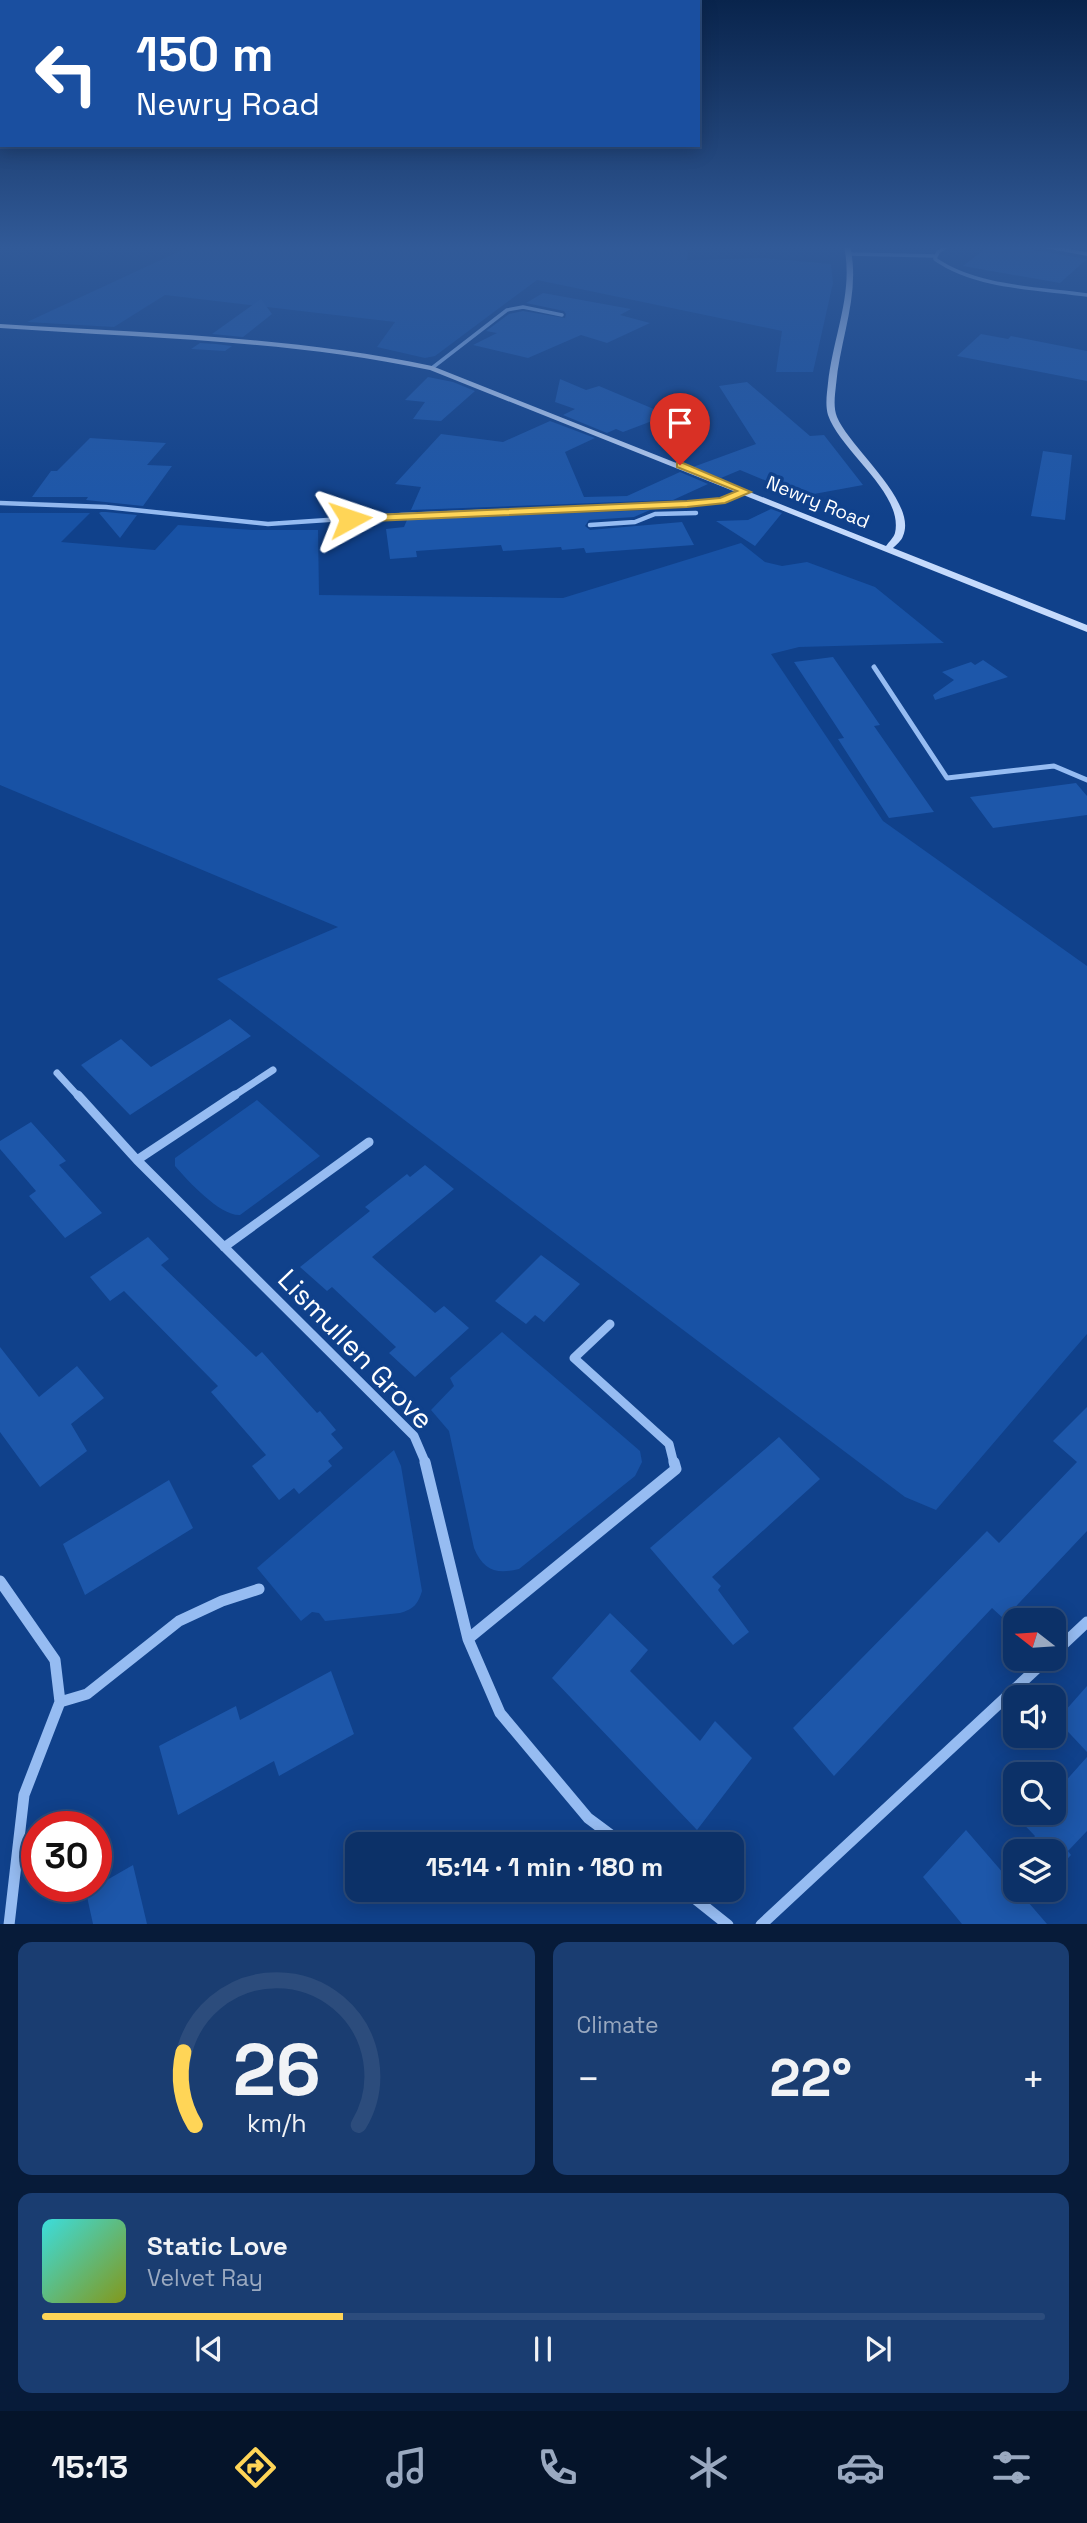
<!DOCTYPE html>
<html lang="en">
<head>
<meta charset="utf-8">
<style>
  :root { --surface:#0c3168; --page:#1a3d71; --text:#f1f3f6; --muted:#9aa9c0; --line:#2c4c7c; --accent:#ffd557 }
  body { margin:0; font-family:"Space Grotesk",sans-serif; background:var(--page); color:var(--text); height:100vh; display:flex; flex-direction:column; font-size:26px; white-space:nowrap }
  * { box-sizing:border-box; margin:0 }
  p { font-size:23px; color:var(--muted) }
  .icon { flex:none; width:38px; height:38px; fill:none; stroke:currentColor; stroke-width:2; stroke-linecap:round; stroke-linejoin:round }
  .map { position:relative; height:1924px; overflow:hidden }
  .drawer { display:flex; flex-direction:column; gap:18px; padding:18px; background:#071b39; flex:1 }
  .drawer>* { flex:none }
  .hud { position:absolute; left:0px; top:0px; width:700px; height:147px; box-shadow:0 4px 18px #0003,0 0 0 2px var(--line); background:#1a4fa0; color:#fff; overflow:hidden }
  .needle { width:46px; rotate:287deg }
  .fabs { position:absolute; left:1003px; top:1608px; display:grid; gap:14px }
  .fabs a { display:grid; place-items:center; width:63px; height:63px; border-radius:14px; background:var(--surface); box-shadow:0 4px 18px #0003,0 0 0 2px var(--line); font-size:35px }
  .speed { position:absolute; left:21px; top:1811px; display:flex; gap:14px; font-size:35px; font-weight:700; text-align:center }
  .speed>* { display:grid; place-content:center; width:91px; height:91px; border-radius:50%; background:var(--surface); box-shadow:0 4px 18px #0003,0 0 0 2px var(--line); line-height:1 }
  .speed .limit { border:10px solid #d22; background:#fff; color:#111 }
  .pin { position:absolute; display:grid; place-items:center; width:60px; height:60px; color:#fff; margin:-72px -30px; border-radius:50% 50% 50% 0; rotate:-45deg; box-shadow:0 0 7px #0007 }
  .pin .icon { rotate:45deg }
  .me { position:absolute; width:77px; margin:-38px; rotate:85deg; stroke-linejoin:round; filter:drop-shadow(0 0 5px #0008) }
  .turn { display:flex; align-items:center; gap:24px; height:147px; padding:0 21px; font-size:32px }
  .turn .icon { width:91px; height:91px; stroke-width:2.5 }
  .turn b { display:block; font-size:49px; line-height:60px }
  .big { font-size:52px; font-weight:800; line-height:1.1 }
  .drawer .widget { flex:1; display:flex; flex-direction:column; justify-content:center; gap:10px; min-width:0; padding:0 24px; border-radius:14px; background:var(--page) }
  .drawer .dial { align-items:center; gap:0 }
  .dial svg { height:182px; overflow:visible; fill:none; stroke:var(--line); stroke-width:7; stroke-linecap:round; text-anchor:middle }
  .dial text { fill:var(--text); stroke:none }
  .song { display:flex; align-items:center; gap:21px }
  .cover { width:84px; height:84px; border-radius:10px; background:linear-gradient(135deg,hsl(180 70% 55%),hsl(70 70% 35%)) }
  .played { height:7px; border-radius:4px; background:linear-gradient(90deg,var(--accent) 30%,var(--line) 30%) }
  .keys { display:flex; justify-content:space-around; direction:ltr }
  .heat { display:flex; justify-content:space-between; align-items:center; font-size:38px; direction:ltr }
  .drawer .tiles { flex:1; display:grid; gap:18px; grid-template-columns:1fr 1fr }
  .widget:last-child { grid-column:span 2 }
  .trip { position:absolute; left:345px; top:1832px; width:399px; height:70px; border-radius:14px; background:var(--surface); box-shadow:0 4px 18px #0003,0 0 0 2px var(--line); font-weight:800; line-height:70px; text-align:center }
  .dock { display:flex; height:112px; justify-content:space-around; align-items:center; background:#05142a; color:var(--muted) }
  .dock .icon { width:49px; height:49px }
  .dock .on { color:var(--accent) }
  .dock b { font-size:32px; color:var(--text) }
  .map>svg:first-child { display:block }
  .green { fill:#1852a5 }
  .building { fill:#1d57aa }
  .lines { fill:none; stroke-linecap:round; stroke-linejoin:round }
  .street-far5 { stroke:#96bcf2; stroke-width:3.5 }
  .street-far4 { stroke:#96bcf2; stroke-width:4.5 }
  .street-far3 { stroke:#96bcf2; stroke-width:5 }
  .street-far2 { stroke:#96bcf2; stroke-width:7 }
  .street-far1 { stroke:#96bcf2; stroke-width:9 }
  .street { stroke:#96bcf2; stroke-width:11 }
  .secondary { fill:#c5dafc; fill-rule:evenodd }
  .route { fill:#ffd557; stroke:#a68a39; stroke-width:2 }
  .labels { text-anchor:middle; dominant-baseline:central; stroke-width:7; stroke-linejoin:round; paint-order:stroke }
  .far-street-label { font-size:19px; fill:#fff; stroke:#10418b }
  .near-street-label { font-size:28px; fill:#fff; stroke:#10418b }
</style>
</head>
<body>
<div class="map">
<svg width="1087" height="1925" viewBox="0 0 1087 1925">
  <rect width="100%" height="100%" fill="#10418b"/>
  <path class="green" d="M191 246H689L687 260 764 258 831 264 833 283 813 372H776L782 331 537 280 435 356 425 358 377 347 395 322 165 295 114 327 27 322Z
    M0 513H90L61 542 155 550 178 525 253 530H318L319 595 563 598 741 543 765 562 782 566 807 562 875 587 944 643 799 647 771 654 883 821 1087 966V1334L936 1510 905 1497 217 979 338 927 0 785Z
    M257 1100 320 1156 240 1215C220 1216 188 1181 175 1166V1158Z
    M502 1332 640 1451 642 1462 635 1476 519 1569C496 1575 483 1570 474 1548L449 1431 431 1410 454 1386 450 1378Z
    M394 1450 401 1466 422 1591C418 1604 414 1609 400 1613L325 1621 319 1613 312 1612 301 1621 257 1568Z"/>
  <path class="building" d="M989 246H1009L1087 259 1060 283 963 266Z
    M543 293 631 309 620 315 650 323 607 343 581 335 528 358 473 345 497 333 486 331 509 314 523 311 565 318 566 314 564 311 526 303Z
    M261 299 272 314 243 337 212 334Z
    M981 334 1008 339 1011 336 1087 351V381L957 356Z
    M200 343 216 344 232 346 225 351 191 349Z
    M428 377 453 382 475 391 441 421 413 419 425 402 405 400Z
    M560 379 586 390 599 386 668 415 623 432 616 429 607 433 563 415 575 409 555 402Z
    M747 382 810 436 824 435 863 485 803 496 740 470 721 478 693 467 756 444 719 386Z
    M550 421 595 438 565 452 584 497 627 496 680 472 708 484 673 500 411 510 421 487 395 484 441 434 503 442Z
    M90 438 166 443 147 465 172 466 143 506 86 500 88 497H32L51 471H57Z
    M1043 451 1072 455 1065 520 1031 516Z
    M771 509 782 513 755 546 716 521 748 520Z
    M650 510 634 517 589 520 585 526 590 530 682 522 694 545 586 553 584 548 562 550 561 547 503 551 501 545 416 551 417 557 390 559 386 529 404 527 407 520Z
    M101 512H106L137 515 120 538 99 513Z
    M833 657 880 725 874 726 934 812 889 818 838 739 844 738 794 662Z
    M983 660 1008 677 935 700 933 695 954 680 942 672 971 662 975 665Z
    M1076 783 1087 796V815L993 828 970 797Z
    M230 1019 251 1036 130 1115 81 1065 121 1039 151 1067Z
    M31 1122 66 1161 59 1165 102 1213 65 1238 29 1196 36 1191 0 1149V1141Z
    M425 1165 454 1189 372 1257 435 1313 444 1306 469 1328 415 1377 389 1353 396 1347 332 1287 327 1291 300 1267 370 1211 365 1207 407 1174 410 1177Z
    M148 1237 169 1259 161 1265 256 1357 262 1352 317 1413 320 1411 336 1430 331 1434 343 1448 328 1461 332 1466 299 1494 294 1488 279 1500 252 1466 266 1455 211 1392 218 1386 124 1291 110 1301 90 1277Z
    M541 1255 580 1284 544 1322 535 1315 526 1324 495 1301Z
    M0 1347 39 1397 77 1366 104 1398 71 1424 87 1451 40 1487 0 1432Z
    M1087 1407V1531L1004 1619 992 1608 834 1776 793 1728 987 1531 999 1543 1077 1462 1053 1441Z
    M779 1437 820 1479 712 1577 721 1586 718 1590 749 1632 733 1645 650 1548Z
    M169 1480 193 1528 85 1595 63 1544Z
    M610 1613 648 1650 630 1671 700 1741 715 1721 752 1758 697 1830 552 1678Z
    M331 1671 354 1734 279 1776 274 1761 178 1815 159 1746 236 1706 240 1720Z
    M1087 1686V1752L1057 1720Z
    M1087 1757V1831L1068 1851 1071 1855 1054 1873V1852H1023L1035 1836 1013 1813H1054V1794Z
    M966 1830 1004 1874 1015 1861V1890H1038L1028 1902 1047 1924H962L923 1877Z
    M133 1865 147 1924H93L86 1892Z"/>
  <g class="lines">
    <path class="street-far5" d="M948 246 938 252 935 259C976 288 1038 288 1087 295
      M1043 246 1087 254
      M849 254 936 256
      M432 368 507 310 523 307 562 315"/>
    <path class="street-far4" d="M0 503 106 507 268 524 402 515 687 504 722 501 746 492
      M590 525 635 522 655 514 696 513"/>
    <path class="street-far3" d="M874 667 947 778 1054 766 1087 780"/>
    <path class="street-far2" d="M57 1073 79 1097
      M232 1097 273 1070"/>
    <path class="street-far1" d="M78 1095 137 1160 414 1436 426 1464
      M137 1160 235 1095
      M224 1247 369 1142
      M610 1324 574 1358 669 1444 674 1464"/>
    <path class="street" d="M425 1462 468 1639 500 1713 588 1818 623 1844
      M0 1581 55 1660 60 1702 24 1795 9 1925
      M468 1639 676 1469 674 1462
      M1054 1653 1087 1622
      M60 1702 87 1694 179 1621 222 1601 259 1589
      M684 1890 728 1925
      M761 1925 1047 1659"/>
    <path class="secondary" d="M844 246H850C861 293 840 338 836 385 835 395 833 407 837 417 849 447 918 502 903 536 902 540 896 545 893 548L1087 625V632L430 370C288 340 144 338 0 328V324C145 333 289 336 432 366L886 546C889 542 894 537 895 533 904 493 840 451 828 415 825 405 827 393 828 383 833 336 854 293 844 246Z"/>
  </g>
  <linearGradient id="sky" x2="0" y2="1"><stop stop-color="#09244c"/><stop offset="0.48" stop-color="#315a98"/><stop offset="1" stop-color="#315a98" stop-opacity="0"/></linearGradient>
  <rect width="1087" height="516" fill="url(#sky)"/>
  <path class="route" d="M677 463H683L751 492 725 503 687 507 350 522 345 519 350 516 687 501 720 498 737 491 677 467Z"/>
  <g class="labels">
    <g class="far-street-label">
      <text transform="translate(818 502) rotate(22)">Newry Road</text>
    </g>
    <g class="near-street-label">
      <text transform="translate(356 1349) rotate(46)">Lismullen Grove</text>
    </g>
  </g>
</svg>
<div class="fabs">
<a><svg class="needle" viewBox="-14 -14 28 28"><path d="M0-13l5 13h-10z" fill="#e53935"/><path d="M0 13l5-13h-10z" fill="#9aa9c0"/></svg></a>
<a><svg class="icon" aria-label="sound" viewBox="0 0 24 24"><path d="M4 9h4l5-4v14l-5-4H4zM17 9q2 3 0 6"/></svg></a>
<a><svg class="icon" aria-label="search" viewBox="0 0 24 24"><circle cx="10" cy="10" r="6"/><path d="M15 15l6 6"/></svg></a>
<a><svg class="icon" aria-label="layers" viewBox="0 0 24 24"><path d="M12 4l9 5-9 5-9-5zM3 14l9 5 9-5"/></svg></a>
</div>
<div class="speed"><div class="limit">30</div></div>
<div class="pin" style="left:680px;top:465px;background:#d93025"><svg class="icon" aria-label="arrive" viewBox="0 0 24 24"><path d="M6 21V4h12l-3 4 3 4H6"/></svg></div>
<svg class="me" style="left:350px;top:519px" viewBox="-20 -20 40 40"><path d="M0-17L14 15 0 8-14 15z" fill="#ffd557" stroke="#fff" stroke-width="4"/></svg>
<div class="trip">15:14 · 1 min · 180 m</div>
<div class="hud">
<div class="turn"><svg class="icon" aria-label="left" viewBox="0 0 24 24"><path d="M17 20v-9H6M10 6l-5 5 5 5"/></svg><div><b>150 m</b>Newry Road</div></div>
</div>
</div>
<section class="drawer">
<div class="tiles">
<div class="widget dial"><svg viewBox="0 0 100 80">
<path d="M14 69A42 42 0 1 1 86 69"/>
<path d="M14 69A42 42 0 0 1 9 37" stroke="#ffd557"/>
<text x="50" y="56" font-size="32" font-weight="700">26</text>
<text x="50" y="72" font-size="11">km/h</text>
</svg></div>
<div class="widget"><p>Climate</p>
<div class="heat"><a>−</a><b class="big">22°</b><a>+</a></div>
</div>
<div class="widget">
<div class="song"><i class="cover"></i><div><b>Static Love</b><p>Velvet Ray</p></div></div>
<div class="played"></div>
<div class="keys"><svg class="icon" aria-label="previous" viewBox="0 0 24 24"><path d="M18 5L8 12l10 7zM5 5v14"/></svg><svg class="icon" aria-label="pause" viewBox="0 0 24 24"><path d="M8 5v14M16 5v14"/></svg><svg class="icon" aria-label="next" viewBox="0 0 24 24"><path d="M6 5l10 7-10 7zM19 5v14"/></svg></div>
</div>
</div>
</section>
<nav class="dock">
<b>15:13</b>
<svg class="icon on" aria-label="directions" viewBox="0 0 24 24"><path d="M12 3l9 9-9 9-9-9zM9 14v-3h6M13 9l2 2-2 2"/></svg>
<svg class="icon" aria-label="music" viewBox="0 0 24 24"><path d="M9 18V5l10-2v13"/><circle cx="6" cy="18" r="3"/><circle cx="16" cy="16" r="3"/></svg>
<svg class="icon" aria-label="phone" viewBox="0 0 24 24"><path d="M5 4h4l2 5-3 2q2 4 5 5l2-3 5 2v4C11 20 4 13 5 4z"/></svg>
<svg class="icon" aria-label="climate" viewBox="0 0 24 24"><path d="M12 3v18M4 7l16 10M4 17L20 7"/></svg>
<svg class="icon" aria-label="car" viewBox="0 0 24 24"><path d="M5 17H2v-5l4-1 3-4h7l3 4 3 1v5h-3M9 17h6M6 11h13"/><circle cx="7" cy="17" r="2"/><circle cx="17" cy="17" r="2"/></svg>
<svg class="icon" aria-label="filters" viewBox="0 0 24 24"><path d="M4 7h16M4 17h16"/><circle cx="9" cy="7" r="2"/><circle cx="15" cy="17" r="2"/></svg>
</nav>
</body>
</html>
